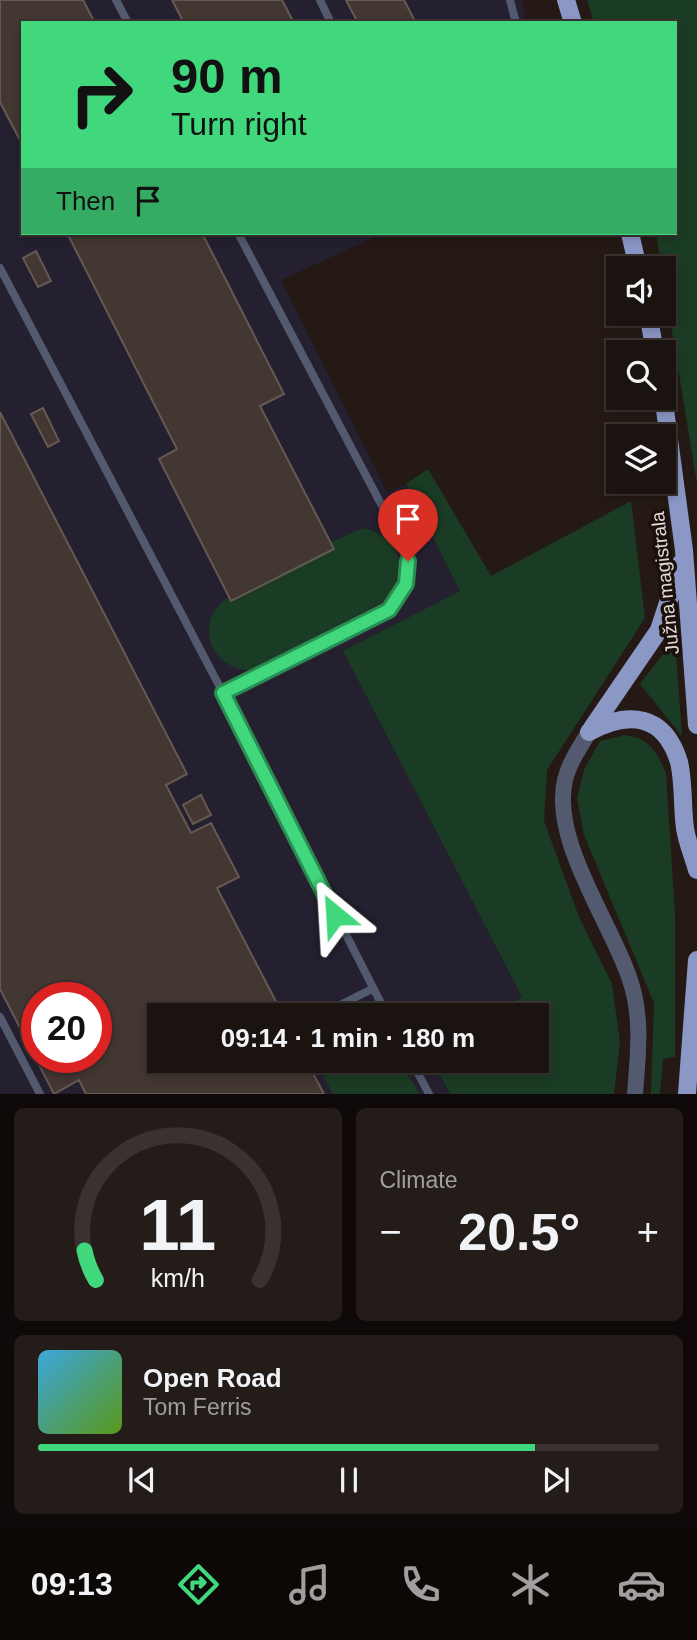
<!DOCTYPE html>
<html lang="en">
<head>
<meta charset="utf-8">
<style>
  :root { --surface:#1b1310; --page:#241c19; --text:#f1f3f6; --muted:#a09e9f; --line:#393230; --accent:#41d77c }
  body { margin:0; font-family:Arial,sans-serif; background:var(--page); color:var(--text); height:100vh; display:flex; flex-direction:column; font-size:26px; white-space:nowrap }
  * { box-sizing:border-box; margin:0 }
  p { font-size:23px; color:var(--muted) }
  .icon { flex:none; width:38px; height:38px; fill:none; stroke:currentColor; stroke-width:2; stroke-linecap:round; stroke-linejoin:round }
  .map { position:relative; height:1094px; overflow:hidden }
  .panel { display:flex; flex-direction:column; gap:14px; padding:14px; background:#0f0a09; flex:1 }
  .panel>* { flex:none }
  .banner { position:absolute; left:21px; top:21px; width:656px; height:214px; border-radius:0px; box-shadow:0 4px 10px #0003,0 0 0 2px var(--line); background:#41d77c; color:#111; overflow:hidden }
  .controls { position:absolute; left:606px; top:256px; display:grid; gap:14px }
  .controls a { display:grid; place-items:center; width:70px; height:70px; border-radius:0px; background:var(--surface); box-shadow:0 4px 10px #0003,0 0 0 2px var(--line); font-size:35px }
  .speed { position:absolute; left:21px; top:982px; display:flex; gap:14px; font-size:35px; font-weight:700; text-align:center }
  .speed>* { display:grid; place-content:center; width:91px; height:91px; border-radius:50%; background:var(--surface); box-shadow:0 4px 10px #0003,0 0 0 2px var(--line); line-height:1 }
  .speed .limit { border:10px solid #d22; background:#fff; color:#111 }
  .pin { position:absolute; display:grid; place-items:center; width:60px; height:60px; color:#fff; margin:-72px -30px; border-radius:50% 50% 50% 0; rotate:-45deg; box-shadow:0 0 7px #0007 }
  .pin .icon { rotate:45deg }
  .me { position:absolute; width:77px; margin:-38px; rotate:333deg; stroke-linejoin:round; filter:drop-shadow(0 0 5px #0008) }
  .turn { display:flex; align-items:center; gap:24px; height:147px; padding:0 35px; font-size:32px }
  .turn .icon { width:91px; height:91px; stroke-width:2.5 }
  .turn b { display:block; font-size:49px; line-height:60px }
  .then { display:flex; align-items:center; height:66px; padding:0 35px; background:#0003; gap:14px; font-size:26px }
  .big { font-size:52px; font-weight:600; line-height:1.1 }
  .panel .card { flex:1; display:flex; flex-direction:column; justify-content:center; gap:10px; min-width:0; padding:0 24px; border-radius:10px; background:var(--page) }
  .panel .dial { align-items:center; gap:0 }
  .dial svg { height:182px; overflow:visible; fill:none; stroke:var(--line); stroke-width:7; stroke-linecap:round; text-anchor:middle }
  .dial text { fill:var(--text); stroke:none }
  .song { display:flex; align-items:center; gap:21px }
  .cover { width:84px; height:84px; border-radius:10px; background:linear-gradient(135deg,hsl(200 70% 55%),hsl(90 70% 35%)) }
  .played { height:7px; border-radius:4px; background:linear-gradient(90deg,var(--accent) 80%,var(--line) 80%) }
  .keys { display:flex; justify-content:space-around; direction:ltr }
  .heat { display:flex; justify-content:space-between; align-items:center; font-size:38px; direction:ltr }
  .panel .tiles { flex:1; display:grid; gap:14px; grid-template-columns:1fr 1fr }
  .card:last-child { grid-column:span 2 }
  .trip { position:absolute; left:147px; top:1003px; width:402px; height:70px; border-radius:0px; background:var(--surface); box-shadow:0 4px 10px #0003,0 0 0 2px var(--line); font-weight:600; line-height:70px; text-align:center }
  .menu { display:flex; height:112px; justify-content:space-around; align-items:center; background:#0b0806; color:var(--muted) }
  .menu .icon { width:49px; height:49px }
  .menu .on { color:var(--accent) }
  .menu b { font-size:32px; color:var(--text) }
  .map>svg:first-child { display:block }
  .industrial { fill:#252030; fill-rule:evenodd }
  .green { fill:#1b3c24 }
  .building { fill:#433732; stroke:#665953; stroke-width:2; fill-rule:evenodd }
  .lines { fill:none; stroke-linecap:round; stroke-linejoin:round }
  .service { stroke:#535a70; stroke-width:8 }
  .minor { stroke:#535a70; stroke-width:16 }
  .primary { stroke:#8b98c6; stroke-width:18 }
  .route-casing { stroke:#2a8c51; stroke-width:18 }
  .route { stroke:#41d77c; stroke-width:12 }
  .labels { text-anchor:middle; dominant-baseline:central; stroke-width:7; stroke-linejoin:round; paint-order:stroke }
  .street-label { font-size:19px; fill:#e3dbd8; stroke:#1b100c }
</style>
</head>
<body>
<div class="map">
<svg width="697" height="1094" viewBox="0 0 697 1094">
  <rect width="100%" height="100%" fill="#241915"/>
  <path class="industrial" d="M0 0H521L527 23H23V233H384L281 280 387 492 406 484 460 591 343 651 522 997 491 1015H159V1060L433 1061 450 1094H0ZM37 998H96V1057H37Z"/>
  <path class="green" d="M587 0H697V484L656 233H676V23H594Z
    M428 469 491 576 631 501 645 618 547 770 544 821 579 917 612 984 620 1042 614 1094H450L433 1061 537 1060V1015H491L522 997 343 651 460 591 406 484Z
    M363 528C404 538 411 576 381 603L249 670C207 667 194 619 229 597L232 601 333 549 330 543Z
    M675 639 682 736 640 684Z
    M625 735C650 739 657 751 666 774L675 914V1057L663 1059 660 1094H651L654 1003 584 835 577 798 584 770 600 741Z
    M315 1061H399L420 1094H333Z"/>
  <path class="building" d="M0 0H83L95 23H23V146L0 102Z
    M172 0H282L294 23H184Z
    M346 0H404L416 23H358Z
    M67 233H202L284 394 260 406 334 549 231 601 159 459 177 449Z
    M36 251 51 281 38 287 23 258Z
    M43 408 59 441 48 447 31 414Z
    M0 412 187 774 166 785 191 833 211 823 239 877 217 888 283 1015H159V1060H306L324 1094H86L79 1080 54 1094 0 989ZM37 998H96V1057H37Z
    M201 795 211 815 193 824 183 805Z"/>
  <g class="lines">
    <path class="service" d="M116 0 128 23
      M320 0 331 23
      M510 0 516 23
      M0 268 223 693 387 1015
      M223 693 389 610C410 587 411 568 400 540L238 233
      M320 1015 372 989
      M0 1017 40 1094
      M411 1060 429 1094"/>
    <path class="minor" d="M589 732C580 747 569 763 565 780 551 840 610 921 629 977 643 1015 638 1055 635 1094"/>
    <path class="primary" d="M566 0 573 23
      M630 233 638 268
      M648 313 655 352
      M663 395 684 550 697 725
      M592 728 659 630 681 563
      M589 732C628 711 664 713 679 762 684 783 682 807 685 828 687 842 693 856 697 870
      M687 1094 697 960"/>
  </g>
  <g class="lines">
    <defs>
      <path id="route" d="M335 915 223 693 389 610 406 584 408 561"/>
    </defs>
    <use href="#route" class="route-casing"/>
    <use href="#route" class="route"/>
  </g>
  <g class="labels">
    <g class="street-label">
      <text transform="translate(665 583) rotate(-96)">Južna magistrala</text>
    </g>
  </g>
</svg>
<div class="controls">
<a><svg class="icon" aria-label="sound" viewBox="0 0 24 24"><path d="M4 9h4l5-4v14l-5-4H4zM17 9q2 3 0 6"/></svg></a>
<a><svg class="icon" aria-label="search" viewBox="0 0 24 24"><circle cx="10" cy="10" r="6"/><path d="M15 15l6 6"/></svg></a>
<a><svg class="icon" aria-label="layers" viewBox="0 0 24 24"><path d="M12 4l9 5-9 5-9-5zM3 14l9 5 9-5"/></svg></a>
</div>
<div class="speed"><div class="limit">20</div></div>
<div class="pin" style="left:408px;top:561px;background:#d93025"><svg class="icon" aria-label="arrive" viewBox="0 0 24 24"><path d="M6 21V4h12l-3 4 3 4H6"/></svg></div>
<svg class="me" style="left:335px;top:915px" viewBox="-20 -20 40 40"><path d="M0-17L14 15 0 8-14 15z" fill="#41d77c" stroke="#fff" stroke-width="4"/></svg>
<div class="trip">09:14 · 1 min · 180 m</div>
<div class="banner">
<div class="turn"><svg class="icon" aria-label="right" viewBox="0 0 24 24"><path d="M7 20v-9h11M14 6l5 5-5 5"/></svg><div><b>90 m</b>Turn right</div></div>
<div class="then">Then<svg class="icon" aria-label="arrive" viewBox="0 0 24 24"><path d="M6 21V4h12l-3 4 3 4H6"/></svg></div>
</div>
</div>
<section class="panel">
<div class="tiles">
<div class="card dial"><svg viewBox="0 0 100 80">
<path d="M14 69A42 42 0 1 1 86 69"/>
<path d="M14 69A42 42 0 0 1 9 56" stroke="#41d77c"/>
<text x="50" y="56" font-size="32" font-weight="700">11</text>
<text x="50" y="72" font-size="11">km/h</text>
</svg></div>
<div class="card"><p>Climate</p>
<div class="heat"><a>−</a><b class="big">20.5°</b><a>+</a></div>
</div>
<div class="card">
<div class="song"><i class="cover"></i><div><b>Open Road</b><p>Tom Ferris</p></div></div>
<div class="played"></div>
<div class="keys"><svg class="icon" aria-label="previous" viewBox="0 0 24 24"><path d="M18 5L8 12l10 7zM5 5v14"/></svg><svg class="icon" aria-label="pause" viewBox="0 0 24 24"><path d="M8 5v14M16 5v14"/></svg><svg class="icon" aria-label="next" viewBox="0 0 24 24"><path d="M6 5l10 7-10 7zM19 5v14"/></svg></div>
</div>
</div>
</section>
<nav class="menu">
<b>09:13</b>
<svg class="icon on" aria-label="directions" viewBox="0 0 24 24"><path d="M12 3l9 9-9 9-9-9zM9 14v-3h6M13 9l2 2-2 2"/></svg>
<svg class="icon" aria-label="music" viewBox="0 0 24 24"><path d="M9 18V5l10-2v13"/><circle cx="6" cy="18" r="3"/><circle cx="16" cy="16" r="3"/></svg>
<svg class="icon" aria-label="phone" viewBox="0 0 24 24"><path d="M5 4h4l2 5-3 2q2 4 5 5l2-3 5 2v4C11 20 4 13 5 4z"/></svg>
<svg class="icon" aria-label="climate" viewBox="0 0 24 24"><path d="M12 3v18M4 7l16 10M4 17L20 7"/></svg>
<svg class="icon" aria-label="car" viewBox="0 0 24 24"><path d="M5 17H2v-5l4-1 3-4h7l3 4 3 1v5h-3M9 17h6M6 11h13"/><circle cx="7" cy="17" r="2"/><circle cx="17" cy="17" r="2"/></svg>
</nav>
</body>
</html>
